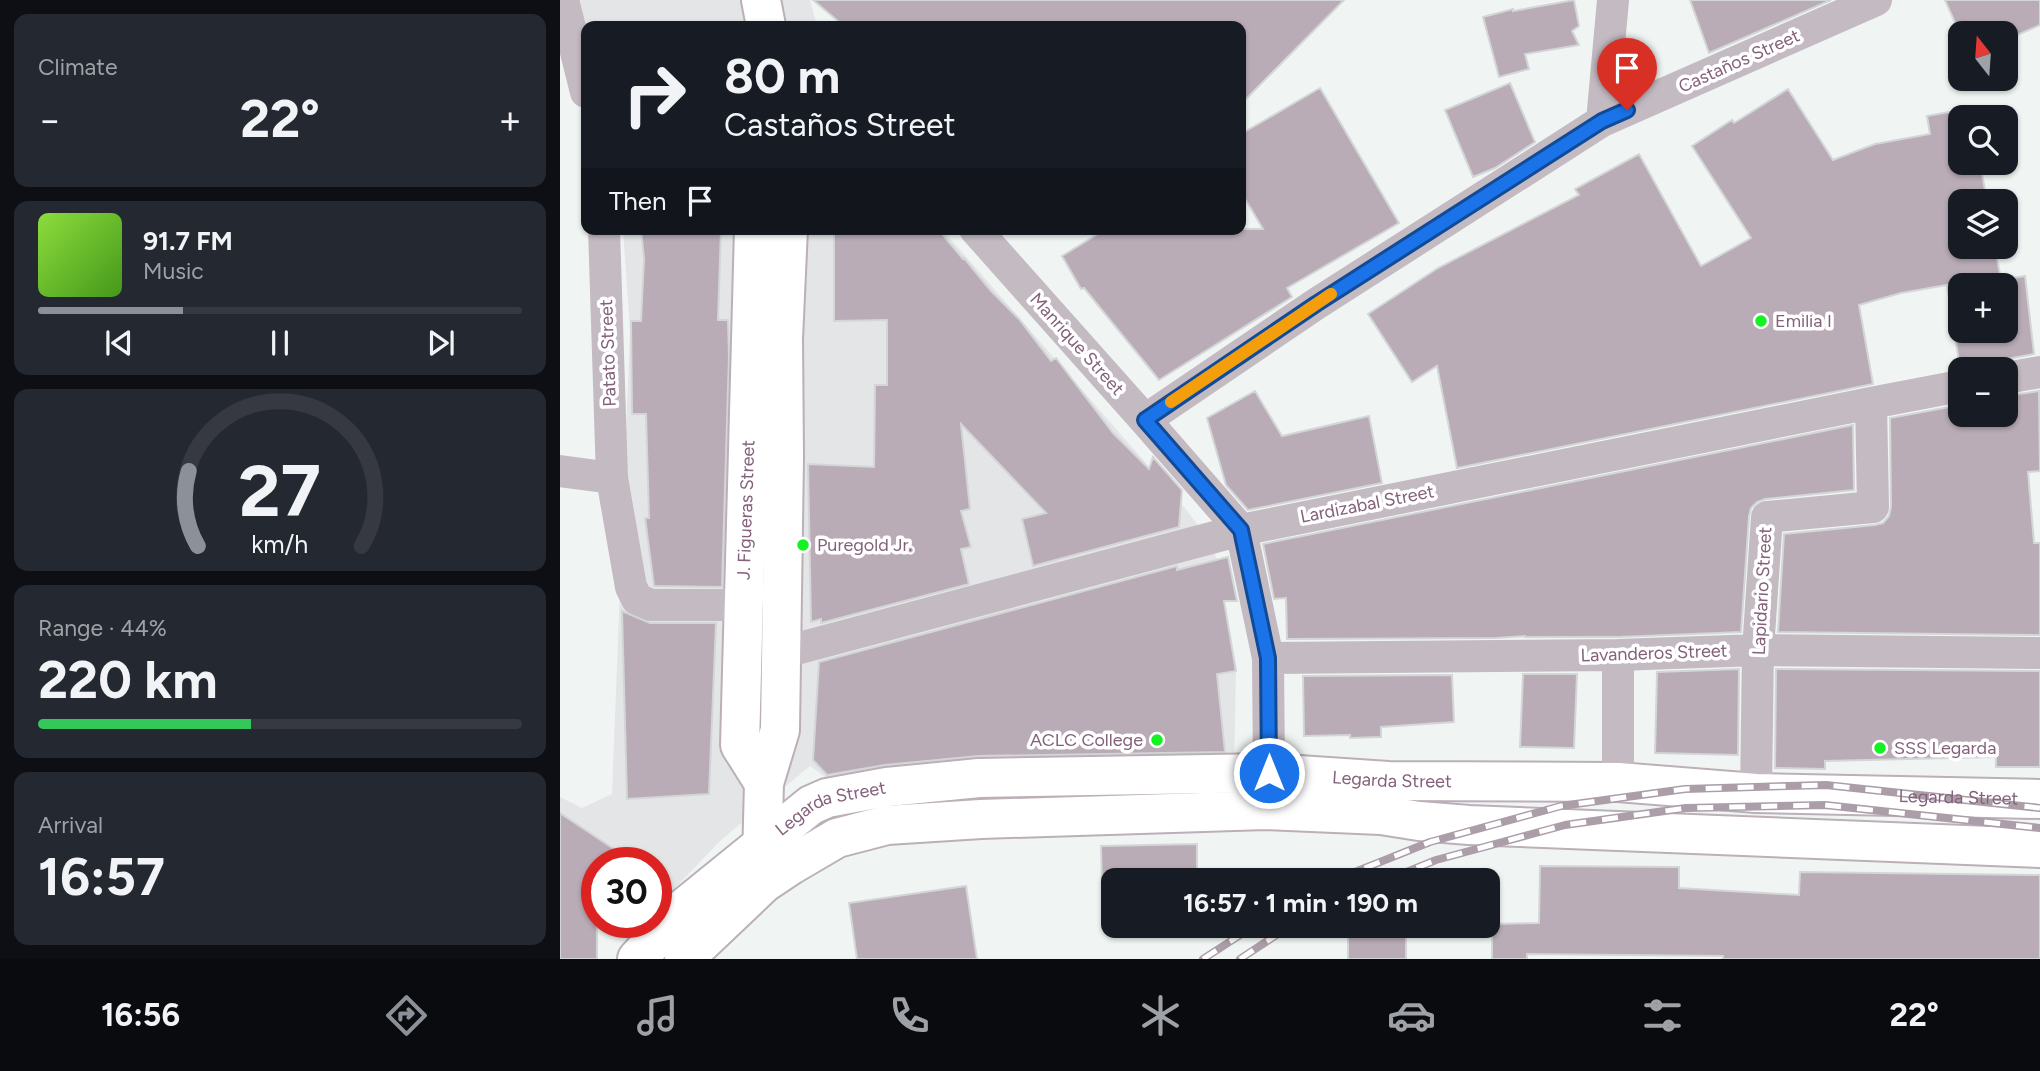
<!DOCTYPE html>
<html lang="en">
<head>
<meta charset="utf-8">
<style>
  :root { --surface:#171b24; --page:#242831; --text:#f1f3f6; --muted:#9ea1a6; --line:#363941; --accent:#8c9099 }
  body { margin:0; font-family:Figtree,sans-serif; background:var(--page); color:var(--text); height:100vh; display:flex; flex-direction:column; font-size:26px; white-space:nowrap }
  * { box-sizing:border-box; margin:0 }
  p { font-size:23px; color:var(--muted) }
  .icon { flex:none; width:38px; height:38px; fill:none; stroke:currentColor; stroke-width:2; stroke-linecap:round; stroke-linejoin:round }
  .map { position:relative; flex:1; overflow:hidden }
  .details { display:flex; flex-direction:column; gap:14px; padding:14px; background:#0d0f14; width:560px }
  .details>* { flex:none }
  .hud { position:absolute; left:21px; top:21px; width:665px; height:214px; border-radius:14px; box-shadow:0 2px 5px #0004; background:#171b24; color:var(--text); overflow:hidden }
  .needle { width:46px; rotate:343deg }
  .buttons { position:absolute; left:1388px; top:21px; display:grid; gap:14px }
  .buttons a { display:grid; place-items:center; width:70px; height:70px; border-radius:14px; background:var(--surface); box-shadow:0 2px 5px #0004; font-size:35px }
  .speed { position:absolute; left:21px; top:847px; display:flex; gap:14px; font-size:35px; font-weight:700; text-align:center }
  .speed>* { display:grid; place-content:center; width:91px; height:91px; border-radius:50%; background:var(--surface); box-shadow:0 2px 5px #0004; line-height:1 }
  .speed .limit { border:10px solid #d22; background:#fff; color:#111 }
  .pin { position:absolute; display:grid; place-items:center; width:60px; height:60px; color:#fff; margin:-72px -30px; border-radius:50% 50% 50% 0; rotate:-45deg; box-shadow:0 0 7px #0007 }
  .pin .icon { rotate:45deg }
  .me { position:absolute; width:77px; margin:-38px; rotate:0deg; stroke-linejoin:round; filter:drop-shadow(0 0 5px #0008) }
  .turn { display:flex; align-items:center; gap:24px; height:147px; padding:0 28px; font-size:32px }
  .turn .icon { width:91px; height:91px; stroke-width:2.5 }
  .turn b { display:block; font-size:49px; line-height:60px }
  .then { display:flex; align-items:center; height:66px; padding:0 28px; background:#0003; gap:14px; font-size:26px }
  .big { font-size:52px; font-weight:700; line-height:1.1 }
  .details .card { flex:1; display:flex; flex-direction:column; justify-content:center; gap:10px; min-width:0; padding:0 24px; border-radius:14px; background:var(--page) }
  .details .dial { align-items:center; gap:0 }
  .dial svg { height:182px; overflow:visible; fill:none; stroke:var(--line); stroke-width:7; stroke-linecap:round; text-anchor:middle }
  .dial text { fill:var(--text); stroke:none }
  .song { display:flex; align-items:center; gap:21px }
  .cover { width:84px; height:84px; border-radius:10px; background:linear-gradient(135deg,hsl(90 70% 55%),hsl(100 70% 35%)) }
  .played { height:7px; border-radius:4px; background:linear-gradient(90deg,var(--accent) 30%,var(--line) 30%) }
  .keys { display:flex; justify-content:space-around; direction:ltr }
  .heat { display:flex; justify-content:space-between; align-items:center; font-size:38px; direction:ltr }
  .charge { height:10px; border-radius:5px; background:linear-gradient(90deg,#34c759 44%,var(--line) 0) }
  .trip { position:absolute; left:541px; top:868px; width:399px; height:70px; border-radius:14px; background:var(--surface); box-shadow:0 2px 5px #0004; font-weight:700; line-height:70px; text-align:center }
  .menu { display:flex; height:112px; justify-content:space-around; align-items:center; background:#090b0e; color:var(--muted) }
  .menu .icon { width:49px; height:49px }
  .menu .on { color:var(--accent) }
  .menu b { font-size:32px; color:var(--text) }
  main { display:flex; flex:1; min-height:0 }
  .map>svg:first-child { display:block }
  .built { fill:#e4e5e6 }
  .building { fill:#b9acb7; stroke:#d3d6d6; stroke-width:2; fill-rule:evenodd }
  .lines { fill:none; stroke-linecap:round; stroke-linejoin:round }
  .secondary-casing { stroke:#bbafb8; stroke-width:42 }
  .street { stroke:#c4bac2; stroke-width:32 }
  .secondary { stroke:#fff; stroke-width:38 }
  .rail-casing { stroke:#ac9ea8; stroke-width:8 }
  .rail { stroke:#fff; stroke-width:5; stroke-dasharray:16; stroke-linecap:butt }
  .route-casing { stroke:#114b97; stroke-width:18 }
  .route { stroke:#1a73e8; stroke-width:12 }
  .slow { stroke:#f59e0b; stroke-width:12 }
  .poi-dot { fill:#14f222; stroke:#fff; stroke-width:2.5 }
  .labels { text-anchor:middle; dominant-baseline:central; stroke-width:7; stroke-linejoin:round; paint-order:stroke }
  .street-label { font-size:18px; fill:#84617b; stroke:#fff }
  .poi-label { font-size:18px; fill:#84617b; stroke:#fff; text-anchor:start }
</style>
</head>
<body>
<main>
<section class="details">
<div class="card"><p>Climate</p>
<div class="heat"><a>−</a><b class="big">22°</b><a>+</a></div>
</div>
<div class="card">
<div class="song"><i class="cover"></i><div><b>91.7 FM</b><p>Music</p></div></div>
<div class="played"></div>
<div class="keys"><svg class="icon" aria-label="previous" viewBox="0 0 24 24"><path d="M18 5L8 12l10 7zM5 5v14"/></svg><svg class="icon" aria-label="pause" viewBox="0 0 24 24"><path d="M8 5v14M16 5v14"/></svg><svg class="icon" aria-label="next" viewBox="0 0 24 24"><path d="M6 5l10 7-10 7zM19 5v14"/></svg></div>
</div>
<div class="card dial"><svg viewBox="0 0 100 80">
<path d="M14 69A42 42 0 1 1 86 69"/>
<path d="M14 69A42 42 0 0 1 10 36" stroke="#8c9099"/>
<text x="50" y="56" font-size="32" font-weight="700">27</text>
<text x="50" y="72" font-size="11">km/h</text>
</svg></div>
<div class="card"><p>Range · 44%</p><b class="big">220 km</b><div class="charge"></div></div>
<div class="card"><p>Arrival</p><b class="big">16:57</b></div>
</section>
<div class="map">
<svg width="1480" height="959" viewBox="0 0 1480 959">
  <rect width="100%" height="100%" fill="#f0f5f4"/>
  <path class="built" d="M18 0H250L257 26H26V31Z
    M63 229H382L625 508 650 541 657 560 676 671 674 766 269 780 250 766 160 841 96 908V863H37L0 883V797L22 808 52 794 70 330Z"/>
  <path class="building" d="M253 0H784L681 104V26H284Z
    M1014 0 1019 26 1012 31 1019 45 965 54 969 69 939 77 923 17 953 9V11Z
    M1130 0H1271L1149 53Z
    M1385 0H1480V25L1446 40V33L1400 34Z
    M950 83 975 142 935 168 913 177 885 110Z
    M760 88 839 223 727 288 732 297 599 380 524 288 521 289 502 256 546 229H703L681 192V134Z
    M1228 89 1273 160 1315 144 1370 134 1367 116 1411 108 1412 117H1400V163H1420L1427 201H1400V247H1435L1441 280 1465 276 1474 354 1442 360 1435 364 1430 369 1400 368 1387 285 1341 293 1299 305 1313 384 897 468 877 366 852 382 808 314 878 268 1019 195 1015 189 1079 154 1141 266 1191 238 1132 146 1172 120 1174 123ZM1400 285H1446V331H1400Z
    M81 229H161L158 320H168L169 357 162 587 94 586 85 518H89L86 414H72L71 321H81L84 259Z
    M274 229H378L403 259 404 258 431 291 459 319 491 361 496 358 553 433 589 469 593 457 622 490 619 527 473 566 462 519 486 513 401 424 410 509 401 511 411 547 401 549 409 584 261 623V619L251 622 248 464 314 467 315 385H327V320L274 321Z
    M695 391 722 436 809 416 822 483 688 510 666 485 647 418Z
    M1479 391 1480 471 1468 472 1474 543H1480V635L1218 632 1224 534 1315 525 1323 523 1329 516 1331 507 1330 418 1400 405V415H1446V396Z
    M1293 425 1294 490 1205 499 1197 502 1191 508 1189 516 1181 632 1058 637H965V636L936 638 727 639 726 598 714 599 703 544Z
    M668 557 677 601H664L676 671 657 674 665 752 419 756 325 765 267 775 253 760 259 662 617 566V570Z
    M62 611 90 623H156L149 794 67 799Z
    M1179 669 1178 755 1095 753 1097 672Z
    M1216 669 1480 671V767H1436V757L1265 761V769L1215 768Z
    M963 674H1017L1014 748 960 747Z
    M892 675 894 722 821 727V737L790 738V735L744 736 743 676Z
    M0 813 75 863H37V959H0Z
    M637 844V880H553V926H562H543L541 846Z
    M980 866 1119 867V888L1239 895 1240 872 1480 875V959H1163V956L967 954V959H932V924L979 923Z
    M406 886 417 959H297L289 903Z
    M846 928V959H788V929Z"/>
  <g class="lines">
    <defs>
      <g id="secondary">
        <path d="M201 0 206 26"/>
        <path d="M194 229 180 745 204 783"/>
        <path d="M202 860 204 783 220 730 224 457 223 339 228 229"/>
        <path id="s1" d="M77 959 125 907 251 805 267 798 327 787 419 778 709 773 828 781 1058 782 1196 793 1480 799"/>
        <path d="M124 959 204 883 231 865 277 838 327 825 421 819 706 810 821 815 859 821 909 825 1480 848"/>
      </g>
    </defs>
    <use href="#secondary" class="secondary-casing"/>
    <path class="street" d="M3 0 26 92
      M1042 121 1053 0
      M44 229 52 478 71 587 77 599 91 605H183
      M415 229 585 420 681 530 708 658 709 773 707 796
      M1446 378 1480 372
      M585 420 756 304 1042 121 1316 0
      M0 471 52 478
      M221 653 681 530 1311 403 1400 386
      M1058 655V782
      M708 658 1058 655 1198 650 1480 653
      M1196 793 1198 650 1207 517 1313 507 1311 403"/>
    <use href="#secondary" class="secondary"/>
    <defs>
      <path id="rail" d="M775 880 870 842 1001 806 1125 789 1266 785 1480 808
        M827 880 876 860 1005 825 1126 808 1265 805 1480 828
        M643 959 694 926
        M680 959 730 926"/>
    </defs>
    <use href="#rail" class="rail-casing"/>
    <use href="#rail" class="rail"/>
  </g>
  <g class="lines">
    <defs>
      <path id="route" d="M709 773 708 658 681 530 585 420 756 304 1042 121 1067 110"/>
    </defs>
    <use href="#route" class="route-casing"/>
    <use href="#route" class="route"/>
    <path class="slow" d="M611 402 771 294"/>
  </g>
  <g class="poi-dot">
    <circle cx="1201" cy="321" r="7"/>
    <circle cx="243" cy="545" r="7"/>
    <circle cx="597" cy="740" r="7"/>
    <circle cx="1320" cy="748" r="7"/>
  </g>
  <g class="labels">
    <g class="street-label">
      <text transform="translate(1179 61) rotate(-24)">Castaños Street</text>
      <text transform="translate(517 344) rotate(48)">Manrique Street</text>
      <text transform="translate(48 353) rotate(-92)">Patato Street</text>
      <text transform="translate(807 504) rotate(-11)">Lardizabal Street</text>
      <text transform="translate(186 510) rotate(-88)">J. Figueras Street</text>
      <text transform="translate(1202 591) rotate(-87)">Lapidario Street</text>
      <text transform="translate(1094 653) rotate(-2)">Lavanderos Street</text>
      <text stroke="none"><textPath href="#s1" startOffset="817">Legarda Street</textPath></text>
      <text stroke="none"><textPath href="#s1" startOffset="1384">Legarda Street</textPath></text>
      <text stroke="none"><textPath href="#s1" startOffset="250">Legarda Street</textPath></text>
    </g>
    <g class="poi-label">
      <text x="1215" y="321">Emilia I</text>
      <text x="257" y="545">Puregold Jr.</text>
      <text x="583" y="740" text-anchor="end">ACLC College</text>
      <text x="1334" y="748">SSS Legarda</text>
    </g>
  </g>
</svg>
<div class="buttons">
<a><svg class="needle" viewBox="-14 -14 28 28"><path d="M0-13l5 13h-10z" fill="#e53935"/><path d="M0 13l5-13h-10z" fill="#9ea1a6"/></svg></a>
<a><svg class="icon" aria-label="search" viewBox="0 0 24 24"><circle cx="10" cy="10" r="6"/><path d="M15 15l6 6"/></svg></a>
<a><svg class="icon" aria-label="layers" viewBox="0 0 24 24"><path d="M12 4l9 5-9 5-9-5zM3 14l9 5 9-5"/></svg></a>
<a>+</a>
<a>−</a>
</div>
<div class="speed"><div class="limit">30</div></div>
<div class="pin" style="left:1067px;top:110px;background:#d93025"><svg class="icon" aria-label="arrive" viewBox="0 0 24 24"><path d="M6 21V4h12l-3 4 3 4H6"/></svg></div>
<svg class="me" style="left:709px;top:773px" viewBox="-20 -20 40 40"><circle r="17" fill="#1a73e8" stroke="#fff" stroke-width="3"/><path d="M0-11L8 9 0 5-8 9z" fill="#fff"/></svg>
<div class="trip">16:57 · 1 min · 190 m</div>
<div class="hud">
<div class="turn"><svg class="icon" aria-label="right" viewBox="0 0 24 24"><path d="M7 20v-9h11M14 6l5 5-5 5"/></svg><div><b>80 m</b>Castaños Street</div></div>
<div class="then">Then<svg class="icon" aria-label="arrive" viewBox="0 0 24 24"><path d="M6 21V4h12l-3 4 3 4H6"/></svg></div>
</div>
</div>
</main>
<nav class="menu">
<b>16:56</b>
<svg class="icon on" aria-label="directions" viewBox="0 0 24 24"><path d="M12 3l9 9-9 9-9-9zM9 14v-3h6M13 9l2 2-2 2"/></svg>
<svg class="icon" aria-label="music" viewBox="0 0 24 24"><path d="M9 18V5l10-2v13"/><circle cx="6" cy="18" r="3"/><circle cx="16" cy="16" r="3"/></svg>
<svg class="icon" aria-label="phone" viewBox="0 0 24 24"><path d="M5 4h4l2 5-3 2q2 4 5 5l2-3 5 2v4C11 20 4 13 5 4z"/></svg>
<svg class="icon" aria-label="climate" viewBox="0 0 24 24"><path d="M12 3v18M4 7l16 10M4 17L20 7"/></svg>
<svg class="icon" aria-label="car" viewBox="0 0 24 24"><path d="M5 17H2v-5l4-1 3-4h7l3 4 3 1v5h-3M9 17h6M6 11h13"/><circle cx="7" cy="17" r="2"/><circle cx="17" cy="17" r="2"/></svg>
<svg class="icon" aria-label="filters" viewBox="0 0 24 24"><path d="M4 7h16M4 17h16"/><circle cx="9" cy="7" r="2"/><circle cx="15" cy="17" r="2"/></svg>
<b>22°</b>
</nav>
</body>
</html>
